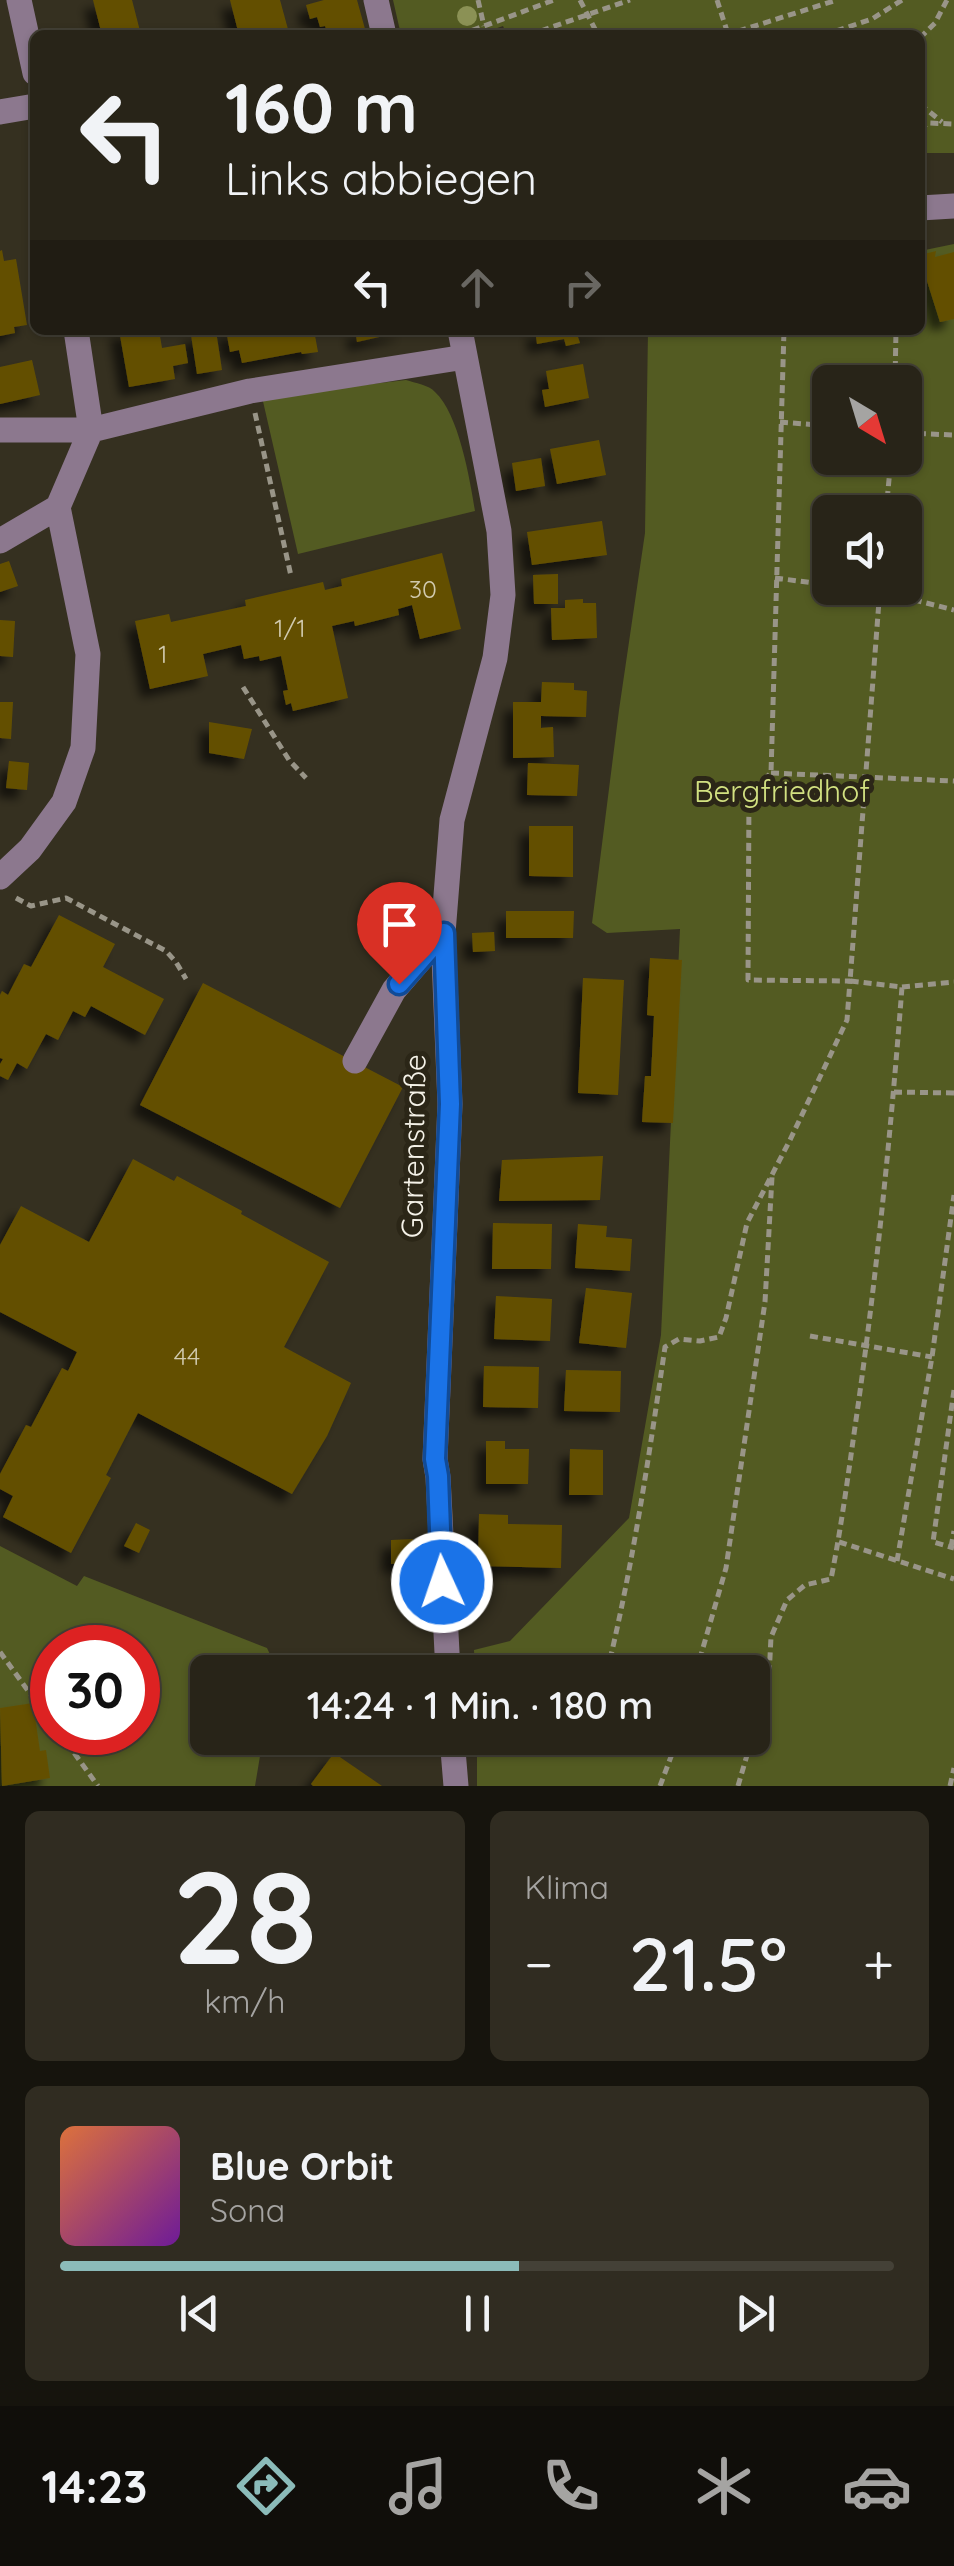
<!DOCTYPE html>
<html lang="de">
<head>
<meta charset="utf-8">
<style>
  :root { --surface:#282418; --page:#302c21; --text:#f1f3f6; --muted:#a5a4a2; --line:#444137; --accent:#8bbbb9 }
  body { margin:0; font-family:Quicksand,sans-serif; background:var(--page); color:var(--text); height:100vh; display:flex; flex-direction:column; font-size:38px; white-space:nowrap }
  * { box-sizing:border-box; margin:0 }
  p { font-size:32px; color:var(--muted) }
  .icon { flex:none; width:55px; height:55px; fill:none; stroke:currentColor; stroke-width:2; stroke-linecap:round; stroke-linejoin:round }
  .map { position:relative; height:1786px; overflow:hidden }
  .side { display:flex; flex-direction:column; gap:25px; padding:25px; background:#16140d; flex:1 }
  .side>* { flex:none }
  .top-card { position:absolute; left:30px; top:30px; width:895px; height:305px; border-radius:15px; box-shadow:0 2px 8px #0004,0 0 0 2px var(--line); background:#282418; color:var(--text); overflow:hidden }
  .needle { width:65px; rotate:142deg }
  .controls { position:absolute; left:812px; top:365px; display:grid; gap:20px }
  .controls a { display:grid; place-items:center; width:110px; height:110px; border-radius:15px; background:var(--surface); box-shadow:0 2px 8px #0004,0 0 0 2px var(--line); font-size:50px }
  .speed { position:absolute; left:30px; top:1625px; display:flex; gap:20px; font-size:50px; font-weight:700; text-align:center }
  .speed>* { display:grid; place-content:center; width:130px; height:130px; border-radius:50%; background:var(--surface); box-shadow:0 2px 8px #0004,0 0 0 2px var(--line); line-height:1 }
  .speed .limit { border:15px solid #d22; background:#fff; color:#111 }
  .pin { position:absolute; display:grid; place-items:center; width:85px; height:85px; color:#fff; margin:-102px -42px; border-radius:50% 50% 50% 0; rotate:-45deg; box-shadow:0 0 10px #0007 }
  .pin .icon { rotate:45deg }
  .me { position:absolute; width:110px; margin:-55px; rotate:357deg; stroke-linejoin:round; filter:drop-shadow(0 0 8px #0008) }
  .turn { display:flex; align-items:center; gap:35px; height:210px; padding:0 30px; font-size:45px }
  .turn .icon { width:130px; height:130px; stroke-width:2.5 }
  .turn b { display:block; font-size:70px; line-height:85px }
  .lanes { display:flex; align-items:center; height:95px; padding:0 30px; background:#0003; justify-content:center; gap:50px; direction:ltr }
  .lanes .off { opacity:.35 }
  .big { font-size:75px; font-weight:600; line-height:1.1 }
  .side .widget { flex:1; display:flex; flex-direction:column; justify-content:center; gap:15px; min-width:0; padding:0 35px; border-radius:15px; background:var(--page) }
  .side .dial { align-items:center; gap:0 }
  .dial b { font-size:130px; line-height:1 }
  .song { display:flex; align-items:center; gap:30px }
  .cover { width:120px; height:120px; border-radius:15px; background:linear-gradient(135deg,hsl(20 70% 55%),hsl(280 70% 35%)) }
  .played { height:10px; border-radius:5px; background:linear-gradient(90deg,var(--accent) 55%,var(--line) 55%) }
  .keys { display:flex; justify-content:space-around; direction:ltr }
  .heat { display:flex; justify-content:space-between; align-items:center; font-size:55px; direction:ltr }
  .side .tiles { flex:1; display:grid; gap:25px; grid-template-columns:1fr 1fr }
  .widget:last-child { grid-column:span 2 }
  .trip { position:absolute; left:190px; top:1655px; width:580px; height:100px; border-radius:15px; background:var(--surface); box-shadow:0 2px 8px #0004,0 0 0 2px var(--line); font-weight:600; line-height:100px; text-align:center }
  .tab-bar { display:flex; height:160px; justify-content:space-around; align-items:center; background:#100e0a; color:var(--muted) }
  .tab-bar .icon { width:70px; height:70px }
  .tab-bar .current { color:var(--accent) }
  .tab-bar b { font-size:45px; color:var(--text) }
  .map>svg:first-child { display:block }
  .green { fill:#535b22; fill-rule:evenodd }
  .building { fill:#645000; filter:url(#shadow) }
  .lines { fill:none; stroke-linecap:round; stroke-linejoin:round }
  .path { stroke:#999588; stroke-width:5; stroke-dasharray:8 5; stroke-linecap:butt }
  .minor { stroke:#8c788e; stroke-width:25 }
  .tree { fill:#8b9155 }
  .route-casing { stroke:#114b97; stroke-width:25 }
  .route { stroke:#1a73e8; stroke-width:18 }
  .labels { text-anchor:middle; dominant-baseline:central; stroke-width:10; stroke-linejoin:round; paint-order:stroke }
  .number-label { font-size:25px; fill:#d1caae }
  .park-label { font-size:30px; fill:#d2e181; stroke:#2b2617 }
  .street-label { font-size:30px; fill:#f5f2e8; stroke:#2b2617 }
</style>
</head>
<body>
<div class="map">
<svg width="954" height="1786" viewBox="0 0 954 1786">
  <defs>
    <filter id="shadow"><feDropShadow dx="-9" dy="9" stdDeviation="5" flood-color="#0009"/></filter>
  </defs>
  <rect width="100%" height="100%" fill="#353020"/>
  <path class="green" d="M393 0H954V153H920V35H507L503 26 477 35H401Z
    M954 244V1786H477V1738H752V1672H475L474 1650 510 1641 629 1518 661 1335 680 929 607 933 592 923 619 710 645 533 648 330H920V251ZM830 382H905V458H830ZM830 512H905V588H830Z
    M406 380C415 383 429 385 435 392 459 414 470 480 475 511L298 554 262 397Z
    M0 1546 77 1586 84 1576 267 1648 275 1665 274 1672H208V1738H263L255 1786H0ZM52 1648H138V1732H52Z"/>
  <path class="building" d="M93 0H132L140 31 123 35H102Z
    M230 0H280L289 33 280 35H239Z
    M324 0H357L365 29 345 35H328L325 26 320 27 317 17 310 19 306 5Z
    M2 250 4 261 16 259 27 325 14 327 15 333 0 336V251Z
    M936 251 935 257 954 252V319L940 322 920 259V255Z
    M119 330H159L162 348 185 344 188 363 173 366 175 379 129 387Z
    M226 330H314L318 352 302 354 301 352 242 363 239 350 230 352Z
    M355 330H406V331L357 342Z
    M535 330H608V332L578 337 580 343 566 346 564 339 537 344Z
    M216 331 222 370 197 374 191 335Z
    M32 360 40 395 0 404V367Z
    M583 364 589 398 545 407 542 390 549 389 546 371Z
    M599 440 606 475 557 484 550 449Z
    M541 458 545 486 516 491 512 463Z
    M602 521 607 555 532 565 527 532Z
    M442 553 461 629 420 639 412 605 398 609 399 615 355 626 354 621 332 626 348 698 293 711 291 703 286 705 283 691 288 690 281 656 260 661 259 656 244 659 241 645 203 654 208 676 150 689 135 621 169 614 171 622 246 606 245 600 323 582 325 590 342 586 341 579Z
    M9 561 18 586 0 592V564Z
    M558 574V604H534L533 575Z
    M583 599V603H596L597 638 552 640 551 608H565V600Z
    M0 620 15 621 13 657 0 656Z
    M542 682 574 683V690L587 691 586 717 541 716V728L553 727 554 757 513 758V702H541Z
    M0 702H13L11 739 0 738Z
    M209 722 252 729 244 759 209 753Z
    M9 761 29 763 27 790 6 788Z
    M528 763 579 765 577 796 527 795Z
    M529 826H573V877L529 876Z
    M506 911H574L573 938H506Z
    M59 915 115 944 103 967 164 999 145 1035 91 1006 85 1017 73 1011 58 1040 46 1034 27 1069 17 1063 8 1080 0 1076V1064L3 1059 0 1058V995L2 991 8 995 24 964 31 967Z
    M494 932 495 951 473 952 472 933Z
    M650 958 682 960 673 1123 642 1122 645 1076H651L654 1016 647 1015Z
    M583 978 624 980 618 1095 578 1093Z
    M203 983 403 1087 340 1208 140 1105Z
    M603 1156 600 1200 499 1201 502 1160Z
    M133 1159 174 1181 177 1176 242 1211 241 1214 329 1262 284 1347 351 1383 327 1436 292 1494 138 1413 106 1475 111 1478 71 1553 3 1517 13 1496 0 1489V1474L26 1425 31 1427 62 1368 68 1371 77 1352 0 1312V1245L21 1206 89 1242Z
    M493 1223 552 1224 551 1269H492Z
    M578 1224 607 1226 606 1237 632 1239 630 1271 575 1268Z
    M586 1288 632 1293 626 1348 579 1343Z
    M496 1296 552 1299 550 1341 494 1339Z
    M484 1366 539 1367 538 1408 483 1407Z
    M566 1370 621 1371 620 1412 564 1411Z
    M486 1441H505V1449H529L528 1484H486Z
    M570 1449 603 1450V1495H569Z
    M479 1514 508 1515V1524L562 1525 561 1568 478 1566Z
    M136 1523 150 1530 139 1553 124 1546Z
    M413 1539V1563L391 1564V1540Z
    M33 1703 40 1751 46 1750 50 1778 2 1786 0 1708Z
    M334 1753 382 1786H313L311 1784Z"/>
  <g class="lines">
    <path class="path" d="M478 0 484 26
      M580 0 598 35
      M717 0 728 34
      M460 35 554 0
      M529 35 630 0
      M726 35 837 0
      M824 35 872 19 902 0
      M920 38 935 23 947 0
      M920 104 942 122
      M920 130 928 123 954 124
      M895 382 896 330
      M255 413 291 576
      M780 422 830 426
      M905 433 954 435
      M886 512 891 458
      M775 578 830 585
      M850 588 879 591 954 610
      M243 687 289 760 306 778
      M771 773 954 781
      M16 898 31 906 66 898 166 951 176 962 186 979
      M902 987 954 982
      M894 1092 954 1093
      M810 1336 932 1357
      M954 1390 933 1542 954 1548
      M839 1542 954 1579
      M951 1547 954 1531
      M897 1561 932 1357 954 1195
      M0 1652 52 1724
      M607 1672C633 1565 649 1456 665 1347L679 1339 700 1341 719 1337 726 1318 747 1223 790 1140 847 1020 850 981 748 980 749 792 771 773 784 330
      M696 1672 726 1568 765 1302 772 1177
      M59 1732 98 1786
      M752 1736 769 1677 771 1637 787 1600 805 1585 831 1579C842 1524 849 1468 857 1413 877 1272 891 1130 902 987L850 981 880 588
      M621 1738 639 1742
      M660 1786 678 1738
      M738 1786 752 1738
      M950 1786 954 1768"/>
    <path class="minor" d="M19 0 35 73
      M376 0 384 35
      M0 112 35 106
      M920 208 954 206
      M76 330 91 430
      M0 430H91L250 391 465 357
      M0 541 58 507 91 430
      M0 877 30 849 64 802 83 748 88 654 58 507
      M355 1061 394 990 443 933
      M448 1672 438 1477 435 1459 450 1104 443 933 452 820 495 658 503 595 499 531 460 330
      M452 1738 456 1786"/>
  </g>
  <circle class="tree" cx="467" cy="16" r="10"/>
  <g class="lines">
    <defs>
      <path id="route" d="M399 984 444 933 450 1104 435 1459 438 1476 442 1582"/>
    </defs>
    <use href="#route" class="route-casing"/>
    <use href="#route" class="route"/>
  </g>
  <g class="labels">
    <g class="number-label">
      <text x="423" y="588">30</text>
      <text x="290" y="627">1/1</text>
      <text x="163" y="653">1</text>
      <text x="187" y="1355">44</text>
    </g>
    <g class="park-label">
      <text x="782" y="791">Bergfriedhof</text>
    </g>
    <g class="street-label">
      <text transform="translate(413 1146) rotate(-89)">Gartenstraße</text>
    </g>
  </g>
</svg>
<div class="controls">
<a><svg class="needle" viewBox="-14 -14 28 28"><path d="M0-13l5 13h-10z" fill="#e53935"/><path d="M0 13l5-13h-10z" fill="#a5a4a2"/></svg></a>
<a><svg class="icon" aria-label="sound" viewBox="0 0 24 24"><path d="M4 9h4l5-4v14l-5-4H4zM17 9q2 3 0 6"/></svg></a>
</div>
<div class="speed"><div class="limit">30</div></div>
<div class="pin" style="left:399px;top:984px;background:#d93025"><svg class="icon" aria-label="arrive" viewBox="0 0 24 24"><path d="M6 21V4h12l-3 4 3 4H6"/></svg></div>
<svg class="me" style="left:442px;top:1582px" viewBox="-20 -20 40 40"><circle r="17" fill="#1a73e8" stroke="#fff" stroke-width="3"/><path d="M0-11L8 9 0 5-8 9z" fill="#fff"/></svg>
<div class="trip">14:24 · 1 Min. · 180 m</div>
<div class="top-card">
<div class="turn"><svg class="icon" aria-label="left" viewBox="0 0 24 24"><path d="M17 20v-9H6M10 6l-5 5 5 5"/></svg><div><b>160 m</b>Links abbiegen</div></div>
<div class="lanes"><svg class="icon" aria-label="left" viewBox="0 0 24 24"><path d="M17 20v-9H6M10 6l-5 5 5 5"/></svg><svg class="icon off" aria-label="ahead" viewBox="0 0 24 24"><path d="M12 20V5M6 11l6-6 6 6"/></svg><svg class="icon off" aria-label="right" viewBox="0 0 24 24"><path d="M7 20v-9h11M14 6l5 5-5 5"/></svg></div>
</div>
</div>
<section class="side">
<div class="tiles">
<div class="widget dial"><b>28</b><p>km/h</p></div>
<div class="widget"><p>Klima</p>
<div class="heat"><a>−</a><b class="big">21.5°</b><a>+</a></div>
</div>
<div class="widget">
<div class="song"><i class="cover"></i><div><b>Blue Orbit</b><p>Sona</p></div></div>
<div class="played"></div>
<div class="keys"><svg class="icon" aria-label="previous" viewBox="0 0 24 24"><path d="M18 5L8 12l10 7zM5 5v14"/></svg><svg class="icon" aria-label="pause" viewBox="0 0 24 24"><path d="M8 5v14M16 5v14"/></svg><svg class="icon" aria-label="next" viewBox="0 0 24 24"><path d="M6 5l10 7-10 7zM19 5v14"/></svg></div>
</div>
</div>
</section>
<nav class="tab-bar">
<b>14:23</b>
<svg class="icon current" aria-label="directions" viewBox="0 0 24 24"><path d="M12 3l9 9-9 9-9-9zM9 14v-3h6M13 9l2 2-2 2"/></svg>
<svg class="icon" aria-label="music" viewBox="0 0 24 24"><path d="M9 18V5l10-2v13"/><circle cx="6" cy="18" r="3"/><circle cx="16" cy="16" r="3"/></svg>
<svg class="icon" aria-label="phone" viewBox="0 0 24 24"><path d="M5 4h4l2 5-3 2q2 4 5 5l2-3 5 2v4C11 20 4 13 5 4z"/></svg>
<svg class="icon" aria-label="climate" viewBox="0 0 24 24"><path d="M12 3v18M4 7l16 10M4 17L20 7"/></svg>
<svg class="icon" aria-label="car" viewBox="0 0 24 24"><path d="M5 17H2v-5l4-1 3-4h7l3 4 3 1v5h-3M9 17h6M6 11h13"/><circle cx="7" cy="17" r="2"/><circle cx="17" cy="17" r="2"/></svg>
</nav>
</body>
</html>
